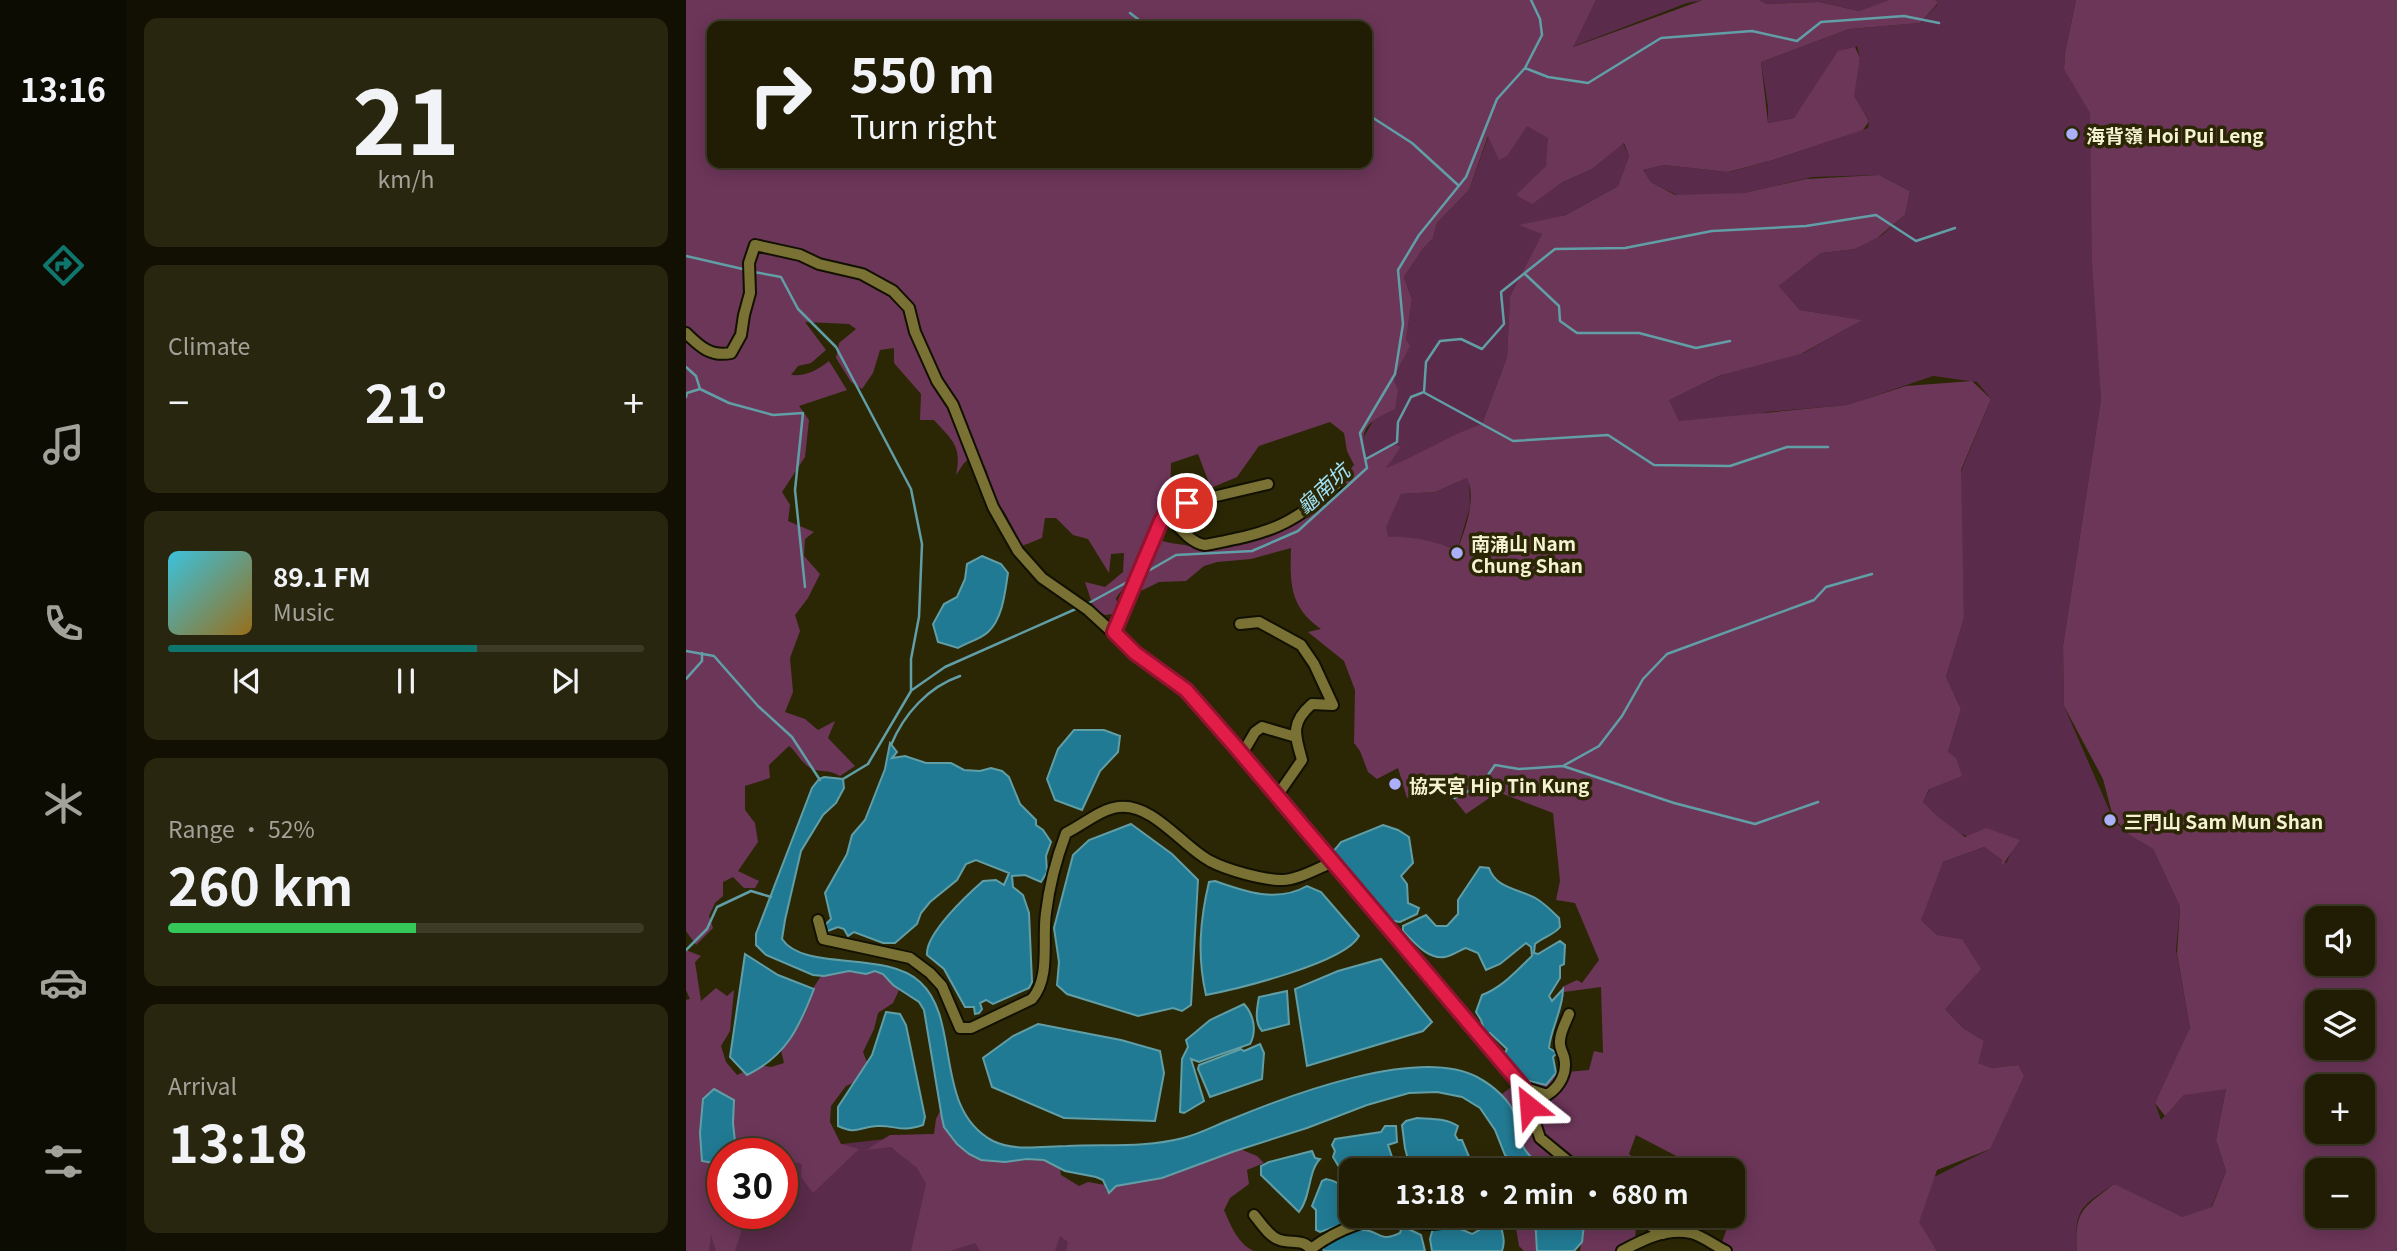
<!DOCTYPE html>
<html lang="en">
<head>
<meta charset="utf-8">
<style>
  :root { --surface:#201d04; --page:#28260e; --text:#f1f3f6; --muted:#a2a29a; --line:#3d3b26; --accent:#0f766e }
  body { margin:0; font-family:Georgia,"Noto Sans SC",serif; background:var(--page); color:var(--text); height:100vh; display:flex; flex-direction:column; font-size:26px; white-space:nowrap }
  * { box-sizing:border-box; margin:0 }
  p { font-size:23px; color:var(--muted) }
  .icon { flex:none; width:38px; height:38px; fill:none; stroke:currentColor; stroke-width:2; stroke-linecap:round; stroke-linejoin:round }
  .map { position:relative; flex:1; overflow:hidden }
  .sheet { display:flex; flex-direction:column; gap:18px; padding:18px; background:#121002; width:560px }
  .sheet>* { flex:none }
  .banner { position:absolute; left:21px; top:21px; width:665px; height:147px; border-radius:14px; box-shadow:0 4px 18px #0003,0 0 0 2px var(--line); background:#201d04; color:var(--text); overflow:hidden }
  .controls { position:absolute; left:1619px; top:906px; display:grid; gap:14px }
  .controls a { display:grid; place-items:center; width:70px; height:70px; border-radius:14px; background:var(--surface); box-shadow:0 4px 18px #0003,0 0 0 2px var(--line); font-size:35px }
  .speed { position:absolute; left:21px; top:1138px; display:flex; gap:14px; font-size:35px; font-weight:700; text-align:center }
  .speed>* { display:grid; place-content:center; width:91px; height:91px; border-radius:50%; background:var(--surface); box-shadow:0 4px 18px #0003,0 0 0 2px var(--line); line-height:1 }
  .speed .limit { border:10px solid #d22; background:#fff; color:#111 }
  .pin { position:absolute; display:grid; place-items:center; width:60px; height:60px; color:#fff; margin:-30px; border:4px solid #fff; border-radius:50%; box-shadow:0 2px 7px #0007 }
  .me { position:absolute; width:77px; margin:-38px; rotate:332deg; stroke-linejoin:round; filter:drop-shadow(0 0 5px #0008) }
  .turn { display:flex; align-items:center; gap:24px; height:147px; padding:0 28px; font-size:32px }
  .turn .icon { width:91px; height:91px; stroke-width:2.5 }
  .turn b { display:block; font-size:49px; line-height:60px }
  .big { font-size:52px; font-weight:700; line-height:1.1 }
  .sheet .tile { flex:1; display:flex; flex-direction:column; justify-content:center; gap:10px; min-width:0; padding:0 24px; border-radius:14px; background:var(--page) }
  .sheet .dial { align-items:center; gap:0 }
  .dial b { font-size:91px; line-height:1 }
  .song { display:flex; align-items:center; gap:21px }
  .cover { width:84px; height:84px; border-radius:10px; background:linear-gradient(135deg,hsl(190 70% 55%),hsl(40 70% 35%)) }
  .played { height:7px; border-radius:4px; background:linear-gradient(90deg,var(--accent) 65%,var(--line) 65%) }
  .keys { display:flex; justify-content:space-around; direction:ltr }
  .heat { display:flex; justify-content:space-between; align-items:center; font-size:38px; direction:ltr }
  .charge { height:10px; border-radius:5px; background:linear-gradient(90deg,#34c759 52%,var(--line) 0) }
  .trip { position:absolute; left:653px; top:1158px; width:406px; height:70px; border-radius:14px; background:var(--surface); box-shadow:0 4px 18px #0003,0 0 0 2px var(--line); font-weight:700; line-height:70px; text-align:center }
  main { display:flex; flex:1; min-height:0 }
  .tabs { display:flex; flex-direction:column; width:126px; justify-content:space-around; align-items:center; background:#0d0c02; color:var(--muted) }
  .tabs .icon { width:49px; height:49px }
  .tabs .current { color:var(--accent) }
  .tabs b { font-size:32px; color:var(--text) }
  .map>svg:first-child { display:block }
  .green { fill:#5a2b4a }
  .forest { fill:#6c3659; fill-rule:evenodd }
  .water { fill:#217a93; stroke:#619ea6; stroke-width:2 }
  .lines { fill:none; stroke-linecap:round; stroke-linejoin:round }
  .stream { stroke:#619ea6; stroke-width:2.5 }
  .minor-casing { stroke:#121001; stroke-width:14 }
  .minor { stroke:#7a7234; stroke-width:10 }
  .route-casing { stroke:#92132f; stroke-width:18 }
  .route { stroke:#e11d48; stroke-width:12 }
  .poi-dot { fill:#acaffb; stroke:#2b2705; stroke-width:2.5 }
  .labels { text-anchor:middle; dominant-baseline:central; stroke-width:7; stroke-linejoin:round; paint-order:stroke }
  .poi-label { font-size:19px; font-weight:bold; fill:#f5f2d2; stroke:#2b2705; text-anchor:start }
  .water-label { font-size:21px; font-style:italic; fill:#a2e2f9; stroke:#2b2705 }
</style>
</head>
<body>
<main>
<nav class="tabs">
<b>13:16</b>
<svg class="icon current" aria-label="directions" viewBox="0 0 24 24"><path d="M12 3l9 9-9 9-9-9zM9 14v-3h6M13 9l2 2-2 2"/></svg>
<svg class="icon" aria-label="music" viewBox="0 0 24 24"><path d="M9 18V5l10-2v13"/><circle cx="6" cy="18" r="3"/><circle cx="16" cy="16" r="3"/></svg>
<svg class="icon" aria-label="phone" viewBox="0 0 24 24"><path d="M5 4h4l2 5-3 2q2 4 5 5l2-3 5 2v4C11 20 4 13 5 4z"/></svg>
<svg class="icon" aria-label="climate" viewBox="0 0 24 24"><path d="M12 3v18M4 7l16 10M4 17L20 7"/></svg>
<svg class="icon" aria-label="car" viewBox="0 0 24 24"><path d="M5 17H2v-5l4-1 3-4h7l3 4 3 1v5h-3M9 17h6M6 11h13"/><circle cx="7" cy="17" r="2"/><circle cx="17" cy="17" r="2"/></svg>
<svg class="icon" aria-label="filters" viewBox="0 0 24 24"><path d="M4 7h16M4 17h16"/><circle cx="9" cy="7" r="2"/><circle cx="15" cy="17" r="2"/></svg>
</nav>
<section class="sheet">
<div class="tile dial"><b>21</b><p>km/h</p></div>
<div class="tile"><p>Climate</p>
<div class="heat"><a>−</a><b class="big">21°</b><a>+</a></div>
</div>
<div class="tile">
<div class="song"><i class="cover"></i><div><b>89.1 FM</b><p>Music</p></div></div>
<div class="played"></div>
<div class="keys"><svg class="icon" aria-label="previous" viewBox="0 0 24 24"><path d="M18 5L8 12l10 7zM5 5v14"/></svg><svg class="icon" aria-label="pause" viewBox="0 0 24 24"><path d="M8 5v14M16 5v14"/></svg><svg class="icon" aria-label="next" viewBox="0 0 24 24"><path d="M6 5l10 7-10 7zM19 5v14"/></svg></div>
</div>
<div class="tile"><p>Range · 52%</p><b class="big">260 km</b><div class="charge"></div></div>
<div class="tile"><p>Arrival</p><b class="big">13:18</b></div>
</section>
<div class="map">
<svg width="1711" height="1251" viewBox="0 0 1711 1251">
  <rect width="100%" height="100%" fill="#2b2705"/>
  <path class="green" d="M910 0H1019L1001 3 886 47Z
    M1073 0H1207L1173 11 1133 2 1079 4Z
    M1249 0H1390L1379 53 1378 68 1404 112 1415 399 1377 646 1378 706 1428 821 1443 835 1467 849 1494 907 1490 950 1504 1028 1494 1055 1469 1103 1475 1120 1498 1095 1525 1082 1540 1089 1530 1140 1540 1171 1525 1208 1490 1219 1428 1184C1395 1207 1388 1208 1391 1251H1251L1232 1222 1248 1177 1304 1149 1332 1065 1306 1068 1291 1063 1298 1041 1277 1028 1259 1009 1276 939 1251 935 1235 920 1245 885 1257 862 1298 847 1320 863 1330 843C1280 837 1272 841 1237 802L1262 752 1275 709 1260 677 1278 618 1274 474 1305 399 1291 382 1247 376 1162 405 1080 412 1047 423 993 421 982 400 1040 373 1118 353 1175 320 1114 310 1093 286 1135 253 1169 249 1196 235 1219 215 1224 191 1193 175 1127 177 1058 193 994 197 965 182 957 170 978 165 1043 172 1087 160 1182 128 1183 120 1167 96 1174 58 1171 46 1152 57 1108 118 1082 123V107L1075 62 1163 29 1234 23 1252 4Z
    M841 122 865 135 860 166 848 202 877 182 906 169 937 143 943 156 932 186 880 215 838 225 856 234 824 300 821 357 796 424C762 437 732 456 698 469L714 448 707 444 679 459 676 440 691 414 720 340 726 299 718 277 736 250 747 238 751 223 783 190 803 135Z
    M783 477 784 507 771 551C755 541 721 536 702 538L696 528 715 494 749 492Z
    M243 1134 380 1237 392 1251H15L37 1213H96V1159L156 1144Z"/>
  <path class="forest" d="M0 0H910L887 47 1017 0H1073L1080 4 1133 2 1173 11 1204 0H1249L1252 3 1234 23 1163 29 1075 62 1082 123 1108 118 1152 51 1169 47 1174 58 1168 96 1183 121 1177 130 1087 160 1042 172 978 165 957 170 965 182 989 195 1058 193 1120 179 1193 175 1224 191 1219 215 1191 238 1169 249 1135 253 1093 286 1114 310 1176 320 1115 354 1035 375 983 400 993 421 1161 405 1220 386 1286 381 1305 399 1275 470 1278 618 1260 677 1275 709 1262 752 1270 758 1276 776 1243 789 1237 802 1252 817 1279 837 1300 828 1334 840 1316 866V860L1298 847 1257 862 1235 920 1251 935 1276 939 1295 969 1259 1009 1277 1028 1298 1041 1292 1063 1306 1068 1332 1065 1338 1076 1304 1149 1251 1170 1233 1222 1251 1251H1033L1042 1225 1027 1216H1046V1171H993L998 1160 950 1135 943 1154 964 1171H860L838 1150 824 1104 815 1095 835 1079 861 1083 870 1073 903 1070 908 1051 917 1053 915 987 878 992 876 987 891 980 896 983 913 960 889 903 870 900 874 881 867 813 812 792 780 814 752 779 721 798 712 768 691 779 682 772 674 751 668 743 669 690 658 661 622 632 635 629C603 607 604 582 605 548L565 559 531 562 518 566 500 581 473 582 457 590 438 587 430 598 434 613 419 615 408 609 399 582 419 587 437 572 438 553 425 554 423 573 402 539 387 535 370 518H359L356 538 336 546 318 511 297 500C309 479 301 472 291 452L278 463 270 475C276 446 267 441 248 420H234L235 394 208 363V348L194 350 187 373 176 389 165 382 150 358 153 343 170 329 163 324 119 322 140 350 125 363 112 366 105 375C121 376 130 371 143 361L161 390 113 406 123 420 119 457 96 492 104 505 102 521 128 532 119 539 118 556 134 574 122 598 109 615 114 631 104 658 107 692 99 712 119 719 132 730 149 721 142 738 169 766 154 776C141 769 138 773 127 769 117 766 111 752 103 746L83 765 84 778 59 786V810L69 823 72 842 52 871 73 881 69 888H58L47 877 37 882V896L29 903 23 916 27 928 10 945 0 931ZM26 26H681V163H26ZM841 126 862 138 860 166 830 195 846 204 877 182 906 169 938 143 943 156 932 186 880 215 833 225 856 234 824 297 821 357 796 424C761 436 734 455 700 468L715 447 707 444 679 459C673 427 681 422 709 409L712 390 707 378 724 346 720 340 726 299 718 277 736 250 747 238 751 223 783 190 802 136 813 160 821 156ZM644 422 658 433 661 451 668 465 652 483 663 484C608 522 576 555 504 546 489 543 475 544 463 533L484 500 485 463 512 454 525 488 551 477 573 446ZM781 478C791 499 779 530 771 551 754 541 722 536 702 537L700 527 715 494 749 492Z
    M1390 0H1711V1251H1391C1388 1209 1398 1208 1428 1184L1496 1217 1526 1207 1540 1171 1530 1140 1540 1089 1498 1095 1479 1116 1469 1103 1504 1028 1491 954 1494 907 1467 849 1443 835 1427 817 1417 779 1378 706 1377 646 1415 399 1406 261 1404 113 1378 69 1379 53ZM1631 919H1676V964H1631ZM1631 1003H1676V1048H1631ZM1631 1087H1676V1132H1631ZM1631 1171H1676V1216H1631Z
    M0 950 15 956 9 962 15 1001 30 988 41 996 48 990 44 1031 35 1046 40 1062 51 1075 73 1065 85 1067 98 1063 94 1046 114 1008 135 976 155 971 180 974 189 970 198 974 213 990 207 1003 192 1013 188 1029 177 1052 186 1075 160 1086 145 1106 144 1122 155 1144 173 1149 127 1193 115 1177 116 1164 108 1162 98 1170 96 1178V1153H37V1213H52L53 1215 55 1232 49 1251H30L25 1235 23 1251H0V1000L4 999 0 990Z
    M254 1111 258 1127 271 1144 319 1162 354 1159 374 1169 375 1175 393 1186 402 1182 419 1185 420 1191 430 1186 476 1178 554 1149 571 1156 578 1163 561 1170 563 1184 544 1198 538 1210C545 1226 552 1244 568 1251H380L382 1242 374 1236 369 1251H294L289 1243 264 1251H225L240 1184 231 1168 205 1147 180 1150 204 1135 248 1134 250 1119Z
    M828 1216H849L851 1251H838L833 1246Z
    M899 1216H993L995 1225 973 1233 950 1228 948 1248 950 1251H894Z"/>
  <path class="water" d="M296 556 315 564 322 573C319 592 317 618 302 632 295 639 280 643 272 648L252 642 247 624 258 604 271 597 279 579 281 564Z
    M388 730H418L434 736 432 752 414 771 396 810 369 800 361 779 372 749Z
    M204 743 211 752 206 758 219 756 240 763H265L278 770 294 771 305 768 316 771 323 777 334 804 350 820V825L357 830 365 842 360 856 361 872 355 882 339 875 326 876 327 887 337 895 343 913 346 982 343 988 307 1004 300 1000 294 1003 296 1009 293 1013 289 1014 288 1007H279L258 969 241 955C239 934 281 895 297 881L310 880 318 885 323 873 290 860 280 864 271 880 244 902 235 913 231 924 209 943H197L168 932 162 936 158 929 152 927 139 932 137 927 145 919 139 893 161 854 166 835 179 820 199 769Z
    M138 777 157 779 158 788 150 803 137 815 115 851 99 920 96 939C118 972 200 950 234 982 276 1020 246 1108 307 1141 329 1152 358 1146 381 1146 420 1144 459 1148 497 1138 514 1134 530 1125 546 1119 604 1095 733 1046 791 1077 806 1085 825 1100 830 1118 833 1128 833 1139 838 1148 843 1157 853 1164 860 1171H836L832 1164 819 1155 809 1130 794 1108 776 1097 751 1092 723 1093 681 1105 621 1128 549 1151 476 1178 430 1186 423 1193 417 1180 410 1177 379 1171 358 1160 341 1159 319 1162 295 1160 283 1154 271 1144 258 1127 256 1118 238 1010 233 1002 207 985 197 974 189 971 180 974 163 971 138 976 127 975 80 955 70 945V934L126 788 133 779Z
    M445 824 486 854 512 880 505 1005 496 1011 487 1008 452 1016 381 994 371 985 373 962 368 928 387 855 403 840Z
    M697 825 712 830 723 837 727 863 715 876 721 884 722 903 733 908 731 914 714 922 695 919 646 853 655 842Z
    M794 867 803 868C810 889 834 889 851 899 859 904 866 911 873 918L874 927C868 935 857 937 849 944L848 953 852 954 874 941 879 945 878 964 874 966V978L863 996 866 1001 877 989C877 1010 865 1027 863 1048L871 1053 867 1057 870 1073 860 1085 835 1079 817 1056 821 1049 804 1033H799L795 1020 790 1012 796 995C817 987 830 971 846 956L845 947 840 943 814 964 800 970 792 953 780 948C774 950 766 956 759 957 742 960 728 942 717 931V926L740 915 750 926H761L772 914V900Z
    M529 881C560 892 591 903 621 886L635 892 673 936C659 963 551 989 520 995 511 956 514 920 523 882Z
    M59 954 92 975 128 989C113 1028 100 1056 61 1075L44 1057Z
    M695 959 746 1022 737 1031 621 1066 609 989 652 971Z
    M601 991 603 1024 576 1031C568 1022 571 1008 573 997Z
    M558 1004C568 1015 571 1031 564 1044L513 1062 505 1059 518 1101 498 1113 494 1112 496 1059 502 1047 500 1040 524 1020Z
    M200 1012 214 1014 220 1025 239 1117 237 1125C213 1133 211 1125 191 1126 173 1127 171 1135 152 1126V1107L186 1055Z
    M352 1024 435 1040 474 1051 478 1073 469 1121 378 1118 306 1087 297 1058 327 1036Z
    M574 1044 578 1053 576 1079 524 1097 512 1069 513 1065 555 1049 558 1051Z
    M28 1089 48 1100 47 1123 50 1151 37 1153V1161L33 1164 16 1161 14 1133 17 1099Z
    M731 1118C745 1119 760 1118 772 1126L769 1135 772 1140H776L789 1171H725L719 1148 716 1125 720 1121Z
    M699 1126H710L711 1142 702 1145 706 1157 713 1159 717 1166 716 1171 665 1172 653 1167 647 1157 649 1151 646 1145 649 1139 695 1132Z
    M626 1151 629 1158 634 1159C622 1171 625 1197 613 1212L575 1175V1166L583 1162Z
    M640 1179C662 1183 665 1197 665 1216H672V1219L634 1232 630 1230V1210L626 1206 636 1181Z
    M795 1216H807L811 1219 815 1216C813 1230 821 1237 816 1251H746L744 1239 747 1228H772L786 1234 793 1230Z
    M849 1216H899L896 1242 888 1251H851Z
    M716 1226 735 1235 739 1251H638L636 1246C648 1240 661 1230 675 1230 694 1229 691 1244 714 1233Z"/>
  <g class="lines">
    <path class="stream" d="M444 13 461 26
      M839 68 862 77 902 83 975 38 1066 31 1111 41 1135 22 1218 16 1253 23
      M681 114 726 143 772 185
      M0 256 61 270
      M68 272 95 277 112 309 150 347 225 489 236 544 233 617 225 659V691L182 764 157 779
      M839 274 873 306 874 321 891 333H953L1010 348 1044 341
      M0 367 10 376 14 389
      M739 393 827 441 922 435 968 465 1044 466 1101 447H1142
      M0 397 1 393 14 389 43 403 87 415 117 413 109 490 119 587
      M680 459 711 442 712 422 725 397 738 392 740 362 754 341 775 339 796 349 818 324 815 292 869 249 939 248 1026 231 1120 226 1190 215 1230 241 1269 228
      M457 574 490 555 566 551 612 531 681 468 674 433 709 374 717 324 712 270 733 235 780 177 811 99 839 68 856 35 854 19 845 0
      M401 604 445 580
      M0 651 28 656 72 706 106 737 134 780
      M0 679 16 661V653
      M226 690 259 667 392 608
      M205 745C218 714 242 687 274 676
      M877 766 913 746 936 716 957 679 981 654 1128 600 1140 587 1186 574
      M768 798 795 785 809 765 833 769 877 766 988 803 1069 824 1132 802
      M0 950 21 929 31 907 65 891 85 897"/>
    <defs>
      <path id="minor" d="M0 333C14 347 25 357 45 353L55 335 58 315 64 293 63 263 69 245 114 255 133 264 176 274 207 291 223 308 229 332 251 381 267 405 307 507 332 551 356 578 402 610 449 653 500 690 573 773 837 1087 854 1138 894 1171
        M480 513C490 523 503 543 519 545 581 533 605 528 652 483
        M554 624 573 622 615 645 628 664 647 705 626 704C604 723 609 735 616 760L591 796
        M428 632 480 513 501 503 582 484
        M556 754 569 732 576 727 610 737
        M132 920 137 939 224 958 244 973 256 986 274 1028H285L346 999C365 977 356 940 360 913 363 887 371 857 380 833 397 825 414 809 433 807 467 803 497 847 524 861 541 870 577 880 596 880 612 880 632 868 647 862
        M837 1087 861 1095C874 1087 882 1072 878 1057 876 1051 873 1047 874 1041 874 1032 880 1022 883 1014
        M568 1215C575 1223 583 1237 594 1240 606 1244 618 1238 626 1251
        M950 1216 977 1234
        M625 1249C650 1230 685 1215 716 1219 724 1220 731 1223 738 1224 754 1225 770 1220 786 1216
        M936 1251C958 1239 980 1228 1005 1233 1017 1236 1029 1246 1040 1251"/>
    </defs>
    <use href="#minor" class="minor-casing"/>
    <use href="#minor" class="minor"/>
  </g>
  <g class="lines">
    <defs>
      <path id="route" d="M501 503 480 513 475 521 428 632 449 653 500 690 549 746 837 1087 843 1106"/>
    </defs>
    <use href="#route" class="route-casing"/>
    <use href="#route" class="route"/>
  </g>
  <g class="poi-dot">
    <circle cx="1386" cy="134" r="7"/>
    <circle cx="771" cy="553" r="7"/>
    <circle cx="709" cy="784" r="7"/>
    <circle cx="1424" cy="820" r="7"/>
  </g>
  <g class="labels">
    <g class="poi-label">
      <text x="1400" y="134">海背嶺 Hoi Pui Leng</text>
      <text x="785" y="542">南涌山 Nam<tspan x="785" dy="22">Chung Shan</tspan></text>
      <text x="723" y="784">協天宮 Hip Tin Kung</text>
      <text x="1438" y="820">三門山 Sam Mun Shan</text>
    </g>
    <g class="water-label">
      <text transform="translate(636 488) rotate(-43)">龜南坑</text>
    </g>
  </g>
</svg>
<div class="controls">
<a><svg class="icon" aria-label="sound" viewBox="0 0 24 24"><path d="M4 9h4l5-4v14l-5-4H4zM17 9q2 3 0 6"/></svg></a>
<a><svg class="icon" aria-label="layers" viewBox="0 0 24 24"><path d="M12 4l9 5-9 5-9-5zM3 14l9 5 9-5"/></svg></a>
<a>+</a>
<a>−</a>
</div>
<div class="speed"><div class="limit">30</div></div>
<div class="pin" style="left:501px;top:503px;background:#d93025"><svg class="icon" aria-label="arrive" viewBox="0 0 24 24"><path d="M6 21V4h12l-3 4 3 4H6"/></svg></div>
<svg class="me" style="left:843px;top:1106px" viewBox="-20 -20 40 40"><path d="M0-17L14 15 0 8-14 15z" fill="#e11d48" stroke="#fff" stroke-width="4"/></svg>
<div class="trip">13:18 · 2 min · 680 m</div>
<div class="banner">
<div class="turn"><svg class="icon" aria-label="right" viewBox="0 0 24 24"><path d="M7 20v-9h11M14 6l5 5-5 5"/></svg><div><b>550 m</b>Turn right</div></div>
</div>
</div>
</main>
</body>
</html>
